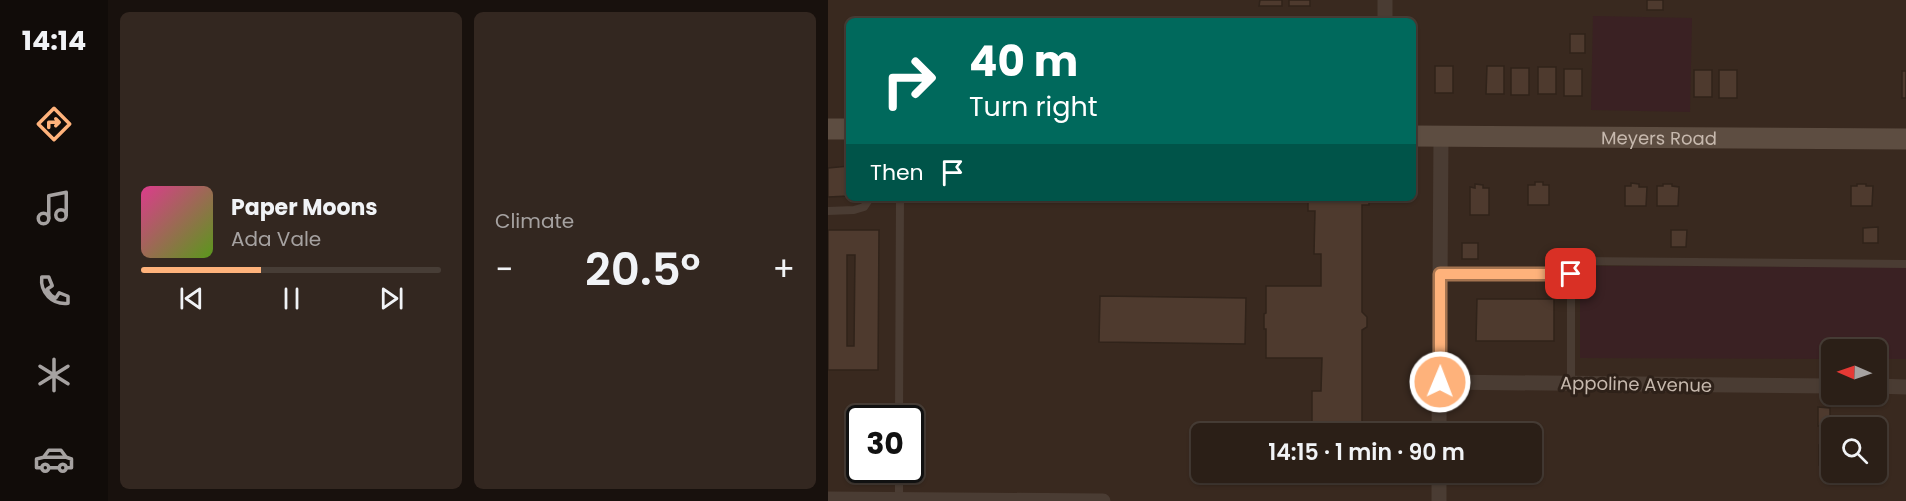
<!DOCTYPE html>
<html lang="en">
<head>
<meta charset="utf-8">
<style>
  :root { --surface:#2b1f17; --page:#332720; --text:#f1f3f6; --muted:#a6a2a1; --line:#473d36; --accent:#feb27b }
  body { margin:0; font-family:Poppins,sans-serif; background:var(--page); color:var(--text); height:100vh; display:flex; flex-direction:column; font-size:22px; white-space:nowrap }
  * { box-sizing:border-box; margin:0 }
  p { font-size:20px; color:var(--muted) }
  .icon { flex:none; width:33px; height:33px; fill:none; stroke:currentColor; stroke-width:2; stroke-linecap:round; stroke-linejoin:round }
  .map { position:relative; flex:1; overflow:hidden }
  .sheet { display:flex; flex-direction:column; gap:12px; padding:12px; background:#18110d; width:720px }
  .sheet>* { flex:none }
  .top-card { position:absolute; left:18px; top:18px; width:570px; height:183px; border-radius:9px; box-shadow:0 2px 4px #0004,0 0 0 2px var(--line); background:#00695c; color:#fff; overflow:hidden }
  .needle { width:39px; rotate:272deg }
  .tools { position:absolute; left:993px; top:339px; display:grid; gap:12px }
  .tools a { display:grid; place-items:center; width:66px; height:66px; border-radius:9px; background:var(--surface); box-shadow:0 2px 4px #0004,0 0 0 2px var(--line); font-size:30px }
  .speed { position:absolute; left:18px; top:405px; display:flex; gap:12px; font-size:30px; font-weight:700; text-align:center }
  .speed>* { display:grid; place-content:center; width:78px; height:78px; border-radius:50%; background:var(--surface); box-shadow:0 2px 4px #0004,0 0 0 2px var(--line); line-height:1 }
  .speed .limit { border:3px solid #111; border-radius:9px; background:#fff; color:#111 }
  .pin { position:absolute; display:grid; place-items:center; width:51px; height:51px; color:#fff; margin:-26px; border-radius:12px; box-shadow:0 3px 9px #0006 }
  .me { position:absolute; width:66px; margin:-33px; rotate:1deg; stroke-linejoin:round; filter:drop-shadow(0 0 4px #0008) }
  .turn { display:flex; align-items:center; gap:21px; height:126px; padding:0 24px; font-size:27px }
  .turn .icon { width:78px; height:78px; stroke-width:2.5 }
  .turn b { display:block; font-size:42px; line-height:51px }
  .then { display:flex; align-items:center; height:57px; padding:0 24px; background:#0003; gap:12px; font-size:22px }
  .big { font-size:45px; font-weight:600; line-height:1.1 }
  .sheet .card { flex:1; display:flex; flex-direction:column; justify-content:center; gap:9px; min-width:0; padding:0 21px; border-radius:9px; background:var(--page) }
  .song { display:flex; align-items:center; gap:18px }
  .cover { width:72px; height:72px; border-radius:9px; background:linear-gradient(135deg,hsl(330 70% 55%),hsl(90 70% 35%)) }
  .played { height:6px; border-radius:3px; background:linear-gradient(90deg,var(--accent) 40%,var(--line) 40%) }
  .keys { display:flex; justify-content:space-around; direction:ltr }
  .heat { display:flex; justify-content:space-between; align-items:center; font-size:33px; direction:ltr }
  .sheet .tiles { flex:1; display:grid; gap:12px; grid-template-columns:repeat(2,1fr) }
  .trip { position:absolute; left:363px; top:423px; width:351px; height:60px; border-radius:9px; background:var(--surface); box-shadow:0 2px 4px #0004,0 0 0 2px var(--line); font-weight:600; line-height:60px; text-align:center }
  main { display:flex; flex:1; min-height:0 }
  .tab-bar { display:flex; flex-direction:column; width:108px; justify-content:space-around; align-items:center; background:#110c09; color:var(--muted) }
  .tab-bar .icon { width:42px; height:42px }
  .tab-bar .on { color:var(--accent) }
  .tab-bar b { font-size:27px; color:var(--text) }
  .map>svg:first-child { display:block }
  .green { fill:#3a2123 }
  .building { fill:#4e3a2e; stroke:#30231a; stroke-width:1.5; fill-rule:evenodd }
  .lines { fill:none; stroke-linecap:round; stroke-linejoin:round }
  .lane { stroke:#4a3c33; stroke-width:8 }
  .street { stroke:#4a3c33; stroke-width:15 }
  .secondary { stroke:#5d4d41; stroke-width:21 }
  .route-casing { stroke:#a57450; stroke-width:15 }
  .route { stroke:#feb27b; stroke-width:10 }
  .labels { text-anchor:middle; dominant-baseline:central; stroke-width:6; stroke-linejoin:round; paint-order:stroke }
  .street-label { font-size:18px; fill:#c6b8ad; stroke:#2e2119 }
</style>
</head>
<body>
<main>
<nav class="tab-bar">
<b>14:14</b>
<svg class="icon on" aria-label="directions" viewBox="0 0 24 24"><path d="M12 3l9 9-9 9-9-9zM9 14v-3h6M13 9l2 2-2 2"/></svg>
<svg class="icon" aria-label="music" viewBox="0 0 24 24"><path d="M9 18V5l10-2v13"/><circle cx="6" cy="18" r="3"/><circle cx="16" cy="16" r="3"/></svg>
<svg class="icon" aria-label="phone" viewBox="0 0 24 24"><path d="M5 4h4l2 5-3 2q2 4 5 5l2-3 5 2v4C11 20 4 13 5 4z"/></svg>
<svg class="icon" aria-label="climate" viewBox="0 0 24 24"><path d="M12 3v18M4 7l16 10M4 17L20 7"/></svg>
<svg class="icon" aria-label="car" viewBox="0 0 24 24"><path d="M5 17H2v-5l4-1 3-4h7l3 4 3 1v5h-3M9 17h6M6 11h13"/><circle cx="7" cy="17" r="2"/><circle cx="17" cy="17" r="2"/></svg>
</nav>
<section class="sheet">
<div class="tiles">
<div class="card">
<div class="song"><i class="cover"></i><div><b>Paper Moons</b><p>Ada Vale</p></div></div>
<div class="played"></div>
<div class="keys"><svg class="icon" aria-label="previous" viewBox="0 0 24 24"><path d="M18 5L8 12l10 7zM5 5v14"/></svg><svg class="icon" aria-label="pause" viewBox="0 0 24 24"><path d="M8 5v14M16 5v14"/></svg><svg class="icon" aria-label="next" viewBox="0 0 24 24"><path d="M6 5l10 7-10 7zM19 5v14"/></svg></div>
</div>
<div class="card"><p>Climate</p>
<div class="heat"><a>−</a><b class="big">20.5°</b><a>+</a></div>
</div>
</div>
</section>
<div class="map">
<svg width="1078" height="501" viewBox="0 0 1078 501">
  <rect width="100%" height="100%" fill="#39291f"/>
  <path class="green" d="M765 16 864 18 862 112 763 110Z
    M752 266 1078 267V359H1049L1048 350H1004L1003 359 752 358Z"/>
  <path class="building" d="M432 0H454V6H431Z
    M461 0H482V6H461Z
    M819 0H835V10H819Z
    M742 34H757V53H742Z
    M607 66H625V93H607Z
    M659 66H676V94H658Z
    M710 67H728V94H710Z
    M683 68H701V95H683Z
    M736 69H754V96H736Z
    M866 70H884V97H866Z
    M891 70H909V98H891Z
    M1074 71H1078V98H1074Z
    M21 166V196L0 197V168Z
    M707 182H715V185H721V205H700V185H707Z
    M803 183 811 184V187H819L818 206H797V186H803Z
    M647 184 655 185V188H661V215H642V187L647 188Z
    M835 184H844V186L851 187 850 206H829V186H835Z
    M1029 184H1038V186H1045L1044 206H1023V186H1029Z
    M480 198H541V205H534V312L539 317V327L534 330V434H484V391H493L494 358H438V329H436V314L438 313V286H493V254H486L487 211H480Z
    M1050 227V243H1035V228Z
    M0 230H51L50 370H0ZM19 255H27L26 346H19Z
    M843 230H859L858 247H843Z
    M634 243H650V259H634Z
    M272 296 418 298 417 344 271 342Z
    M649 299H726V341H648Z
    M990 407 1002 408V426H990Z
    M991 445 1004 446V465H991Z"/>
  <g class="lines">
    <path class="lane" d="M0 211 26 210 36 207 42 198
      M751 261 1078 264
      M612 274H743V383
      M71 418 72 198
      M71 501V470"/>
    <path class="street" d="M557 21V0
      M612 382 1004 386
      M1048 386 1078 387
      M611 434 613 136
      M0 499 275 501
      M611 501V472"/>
    <g class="secondary">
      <path d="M0 129H21"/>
      <path id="s1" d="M585 136 1078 139"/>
    </g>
  </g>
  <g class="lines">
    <defs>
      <path id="route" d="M612 382V274H743"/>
    </defs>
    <use href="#route" class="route-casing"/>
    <use href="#route" class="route"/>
  </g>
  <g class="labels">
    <g class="street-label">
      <text stroke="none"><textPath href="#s1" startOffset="246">Meyers Road</textPath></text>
      <text transform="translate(808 384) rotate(1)">Appoline Avenue</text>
    </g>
  </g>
</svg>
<div class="tools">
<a><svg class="needle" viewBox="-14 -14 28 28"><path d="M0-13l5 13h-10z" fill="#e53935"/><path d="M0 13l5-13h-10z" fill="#a6a2a1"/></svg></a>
<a><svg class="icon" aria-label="search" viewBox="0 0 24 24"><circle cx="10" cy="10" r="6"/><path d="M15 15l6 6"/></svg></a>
</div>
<div class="speed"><div class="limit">30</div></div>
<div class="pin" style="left:743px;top:274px;background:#d93025"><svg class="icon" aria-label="arrive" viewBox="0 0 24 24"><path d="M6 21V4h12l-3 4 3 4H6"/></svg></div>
<svg class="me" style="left:612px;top:382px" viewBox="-20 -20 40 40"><circle r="17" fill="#feb27b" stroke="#fff" stroke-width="3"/><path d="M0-11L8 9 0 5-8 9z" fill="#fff"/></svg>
<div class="trip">14:15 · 1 min · 90 m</div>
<div class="top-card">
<div class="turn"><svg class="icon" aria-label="right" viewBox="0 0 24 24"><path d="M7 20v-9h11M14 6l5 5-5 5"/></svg><div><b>40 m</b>Turn right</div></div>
<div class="then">Then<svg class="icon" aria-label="arrive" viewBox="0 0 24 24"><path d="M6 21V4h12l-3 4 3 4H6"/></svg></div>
</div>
</div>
</main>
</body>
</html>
